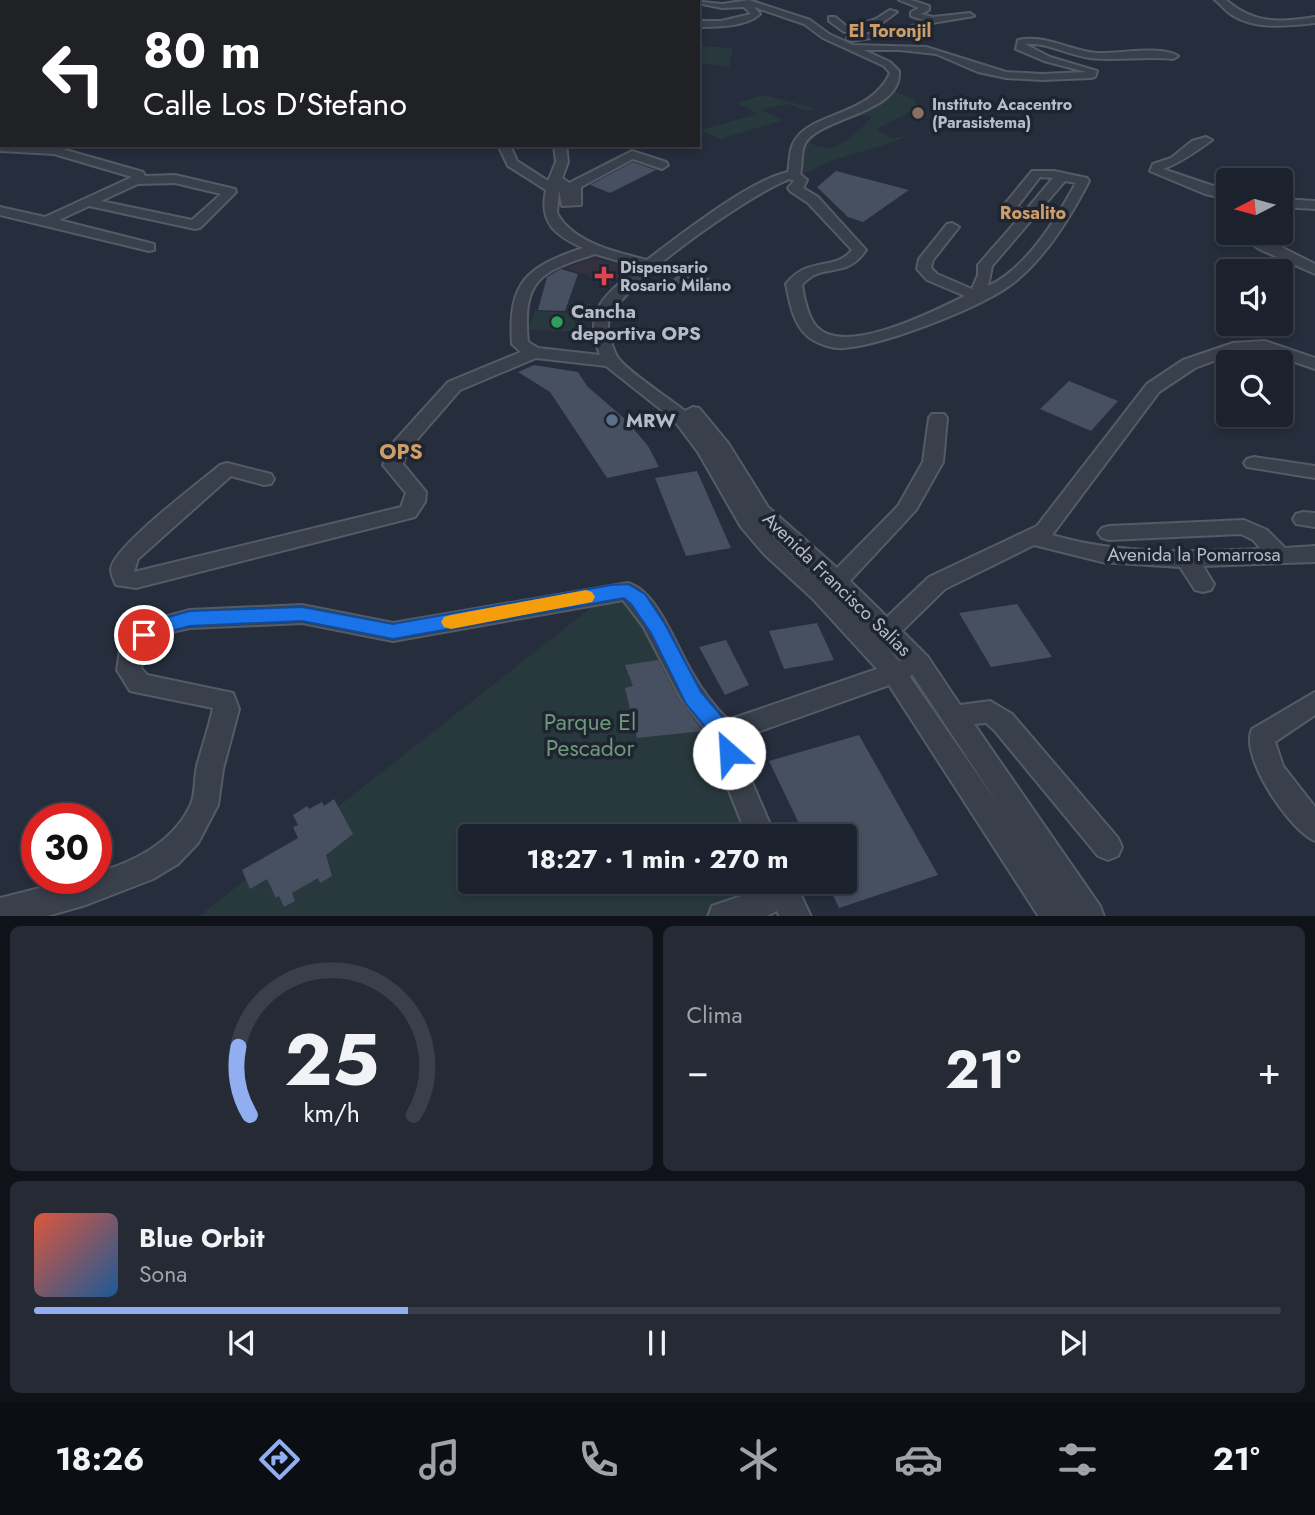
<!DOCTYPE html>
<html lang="es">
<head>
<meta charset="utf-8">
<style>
  :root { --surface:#1c222d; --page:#252a35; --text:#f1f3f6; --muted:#a0a4aa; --line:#3a3f49; --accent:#91aef1 }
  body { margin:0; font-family:Jost,sans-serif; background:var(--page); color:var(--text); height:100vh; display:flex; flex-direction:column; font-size:26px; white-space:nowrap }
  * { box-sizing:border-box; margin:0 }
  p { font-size:23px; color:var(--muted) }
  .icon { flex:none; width:38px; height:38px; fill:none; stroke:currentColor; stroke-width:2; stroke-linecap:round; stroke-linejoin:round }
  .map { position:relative; height:916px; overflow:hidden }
  .details { display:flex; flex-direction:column; gap:10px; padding:10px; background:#0f1319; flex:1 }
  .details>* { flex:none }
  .top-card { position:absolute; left:0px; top:0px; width:700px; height:147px; box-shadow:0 4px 10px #0003,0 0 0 2px var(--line); background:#202124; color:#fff; overflow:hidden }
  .needle { width:46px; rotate:264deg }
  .buttons { position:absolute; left:1216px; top:168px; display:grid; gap:14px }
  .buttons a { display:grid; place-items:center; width:77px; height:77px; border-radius:7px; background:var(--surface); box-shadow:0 4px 10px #0003,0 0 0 2px var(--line); font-size:35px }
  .speed { position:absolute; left:21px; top:803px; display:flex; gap:14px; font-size:35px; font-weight:700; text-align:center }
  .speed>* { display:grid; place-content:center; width:91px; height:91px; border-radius:50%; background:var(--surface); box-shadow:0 4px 10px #0003,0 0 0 2px var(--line); line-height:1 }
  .speed .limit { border:10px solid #d22; background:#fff; color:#111 }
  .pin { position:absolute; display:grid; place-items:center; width:60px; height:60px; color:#fff; margin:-30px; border:4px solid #fff; border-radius:50%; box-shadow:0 2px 7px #0007 }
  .me { position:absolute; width:77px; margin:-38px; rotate:334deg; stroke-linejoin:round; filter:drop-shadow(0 0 5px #0008) }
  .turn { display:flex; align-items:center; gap:24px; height:147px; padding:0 28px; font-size:32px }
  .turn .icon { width:91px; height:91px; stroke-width:2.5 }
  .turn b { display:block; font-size:49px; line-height:60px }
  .big { font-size:52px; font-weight:700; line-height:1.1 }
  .details .card { flex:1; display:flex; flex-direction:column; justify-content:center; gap:10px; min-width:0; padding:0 24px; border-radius:10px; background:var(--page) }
  .details .dial { align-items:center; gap:0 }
  .dial svg { height:182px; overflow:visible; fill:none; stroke:var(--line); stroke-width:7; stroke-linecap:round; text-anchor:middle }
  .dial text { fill:var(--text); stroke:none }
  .song { display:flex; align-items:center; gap:21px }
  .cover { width:84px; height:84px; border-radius:10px; background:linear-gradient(135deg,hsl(10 70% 55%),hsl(210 70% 35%)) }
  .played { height:7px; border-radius:4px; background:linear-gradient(90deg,var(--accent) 30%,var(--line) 30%) }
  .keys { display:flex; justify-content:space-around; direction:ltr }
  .heat { display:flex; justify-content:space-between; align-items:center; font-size:38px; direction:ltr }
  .details .tiles { flex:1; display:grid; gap:10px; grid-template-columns:1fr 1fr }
  .card:last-child { grid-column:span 2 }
  .trip { position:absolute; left:458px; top:824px; width:399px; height:70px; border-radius:7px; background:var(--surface); box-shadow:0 4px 10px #0003,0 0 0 2px var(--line); font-weight:700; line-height:70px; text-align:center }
  .dock { display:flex; height:112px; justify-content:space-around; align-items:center; background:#0b0e12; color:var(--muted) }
  .dock .icon { width:49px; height:49px }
  .dock .active { color:var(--accent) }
  .dock b { font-size:32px; color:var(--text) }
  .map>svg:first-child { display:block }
  .medical { fill:#34313e }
  .green { fill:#28393d }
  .building { fill:#475060 }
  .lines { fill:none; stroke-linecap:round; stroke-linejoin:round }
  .minor-casing { stroke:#545b67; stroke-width:4 }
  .minor { fill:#39404c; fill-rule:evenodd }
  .route { fill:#1a73e8; stroke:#114b97; stroke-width:2 }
  .slow { fill:#f59e0b }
  .education-dot { fill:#8d6e63; stroke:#1e2531; stroke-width:2.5 }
  .health-dot { fill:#e0444e; stroke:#1e2531; stroke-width:2.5 }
  .leisure-dot { fill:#2e9e5b; stroke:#1e2531; stroke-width:2.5 }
  .service-dot { fill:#5c6f8a; stroke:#1e2531; stroke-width:2.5 }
  .labels { text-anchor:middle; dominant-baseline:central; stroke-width:7; stroke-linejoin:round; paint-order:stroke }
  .far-poi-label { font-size:16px; font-weight:bold; fill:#b5bbc8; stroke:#1e2531; text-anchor:start }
  .far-neighbourhood-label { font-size:18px; font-weight:bold; fill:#cd9d6a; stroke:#1e2531 }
  .poi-label { font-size:19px; font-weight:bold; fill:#b5bbc8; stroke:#1e2531; text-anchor:start }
  .street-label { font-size:19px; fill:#b5bbc8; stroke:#1e2531 }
  .neighbourhood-label { font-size:21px; font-weight:bold; fill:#cd9d6a; stroke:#1e2531 }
  .near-park-label { font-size:23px; fill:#6e977b; stroke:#1e2531 }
</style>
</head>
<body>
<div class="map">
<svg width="1315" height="917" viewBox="0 0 1315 917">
  <rect width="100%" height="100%" fill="#262d3c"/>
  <path class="medical" d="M593 258 633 267 610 283 565 268Z"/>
  <path class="green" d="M698 46 733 48 729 67 698 63Z
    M894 91 913 99 917 105 914 110 876 129 891 138 907 136 890 143 831 161 799 176 801 146 818 134 810 142C832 160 859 132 872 116 857 113 835 127 820 132L873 108Z
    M764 95 817 109 804 110 787 104 761 110 783 120 721 139 700 130 758 114 737 103Z
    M572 302 592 304 581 332 528 330 535 311 568 313Z
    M621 584 712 752 748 836H471V882H768L783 917H198Z"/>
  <path class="building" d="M633 162 656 170 610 193 590 185Z
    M836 171 909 190 863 222 848 217 817 187Z
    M561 269 578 274 565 311 538 310 547 277Z
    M679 272 710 278 700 292 668 286Z
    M534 365 578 372 587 386 626 420 648 446 659 467 607 478 550 392 518 372Z
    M1069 381 1118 401 1091 431 1040 409Z
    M697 471 731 548 686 556 655 478Z
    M1017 604 1052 657 991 667 959 613Z
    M817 623 834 660 784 669 769 631Z
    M726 640 749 685 725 695 699 647Z
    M658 660 679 699 703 731 637 738 625 688 633 686 625 665Z
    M859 735 938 875 839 908 827 882H845V836H805L769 761Z
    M334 799 353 834 326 855 332 876 320 883 318 878 292 893 295 901 284 907 279 896 276 898 267 879 250 889 242 870 298 838 293 827 298 825 293 815 307 806 309 809 322 802 324 806Z"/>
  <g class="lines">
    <defs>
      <path id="minor" d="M0 0H14L0 4Z
        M137 0H146L147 2H138Z
        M165 0H175L176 2H166Z
        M222 0H239L220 2Z
        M312 0H320V2H312Z
        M480 0H491L493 2H481Z
        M532 0H540V2H532Z
        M644 0H653L643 2Z
        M665 0H675L674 2Z
        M683 0 722 4 749 0 810 20 829 34 853 45 926 47 1006 72 1042 74 1086 72 1044 61 1016 49 1018 40C1046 34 1070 51 1097 53 1118 54 1161 45 1178 56L1173 59C1145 56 1117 61 1090 58 1067 55 1047 42 1025 44L1050 57 1097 71 1095 77 1091 78 1042 80 1006 78 978 72 936 54 900 50H864L890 62 899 71C902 113 825 116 806 142 800 150 803 164 800 174L807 180 803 188 818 197 866 250C845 281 822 261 802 285 804 298 807 315 816 326 843 358 934 311 965 296L927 280 917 269 919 259 947 224 952 223 959 227 933 260 931 268 937 274 972 289 978 275V265L1020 217 1000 210 1032 171H1054L1087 178 1089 181C1071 216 1048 254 1017 280 987 306 884 345 844 348 834 349 822 345 813 340 794 329 790 304 786 284 807 256 836 271 852 250L808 203 790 191 788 188 794 181 790 179C756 190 604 293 608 327 609 336 613 350 618 358 627 371 670 399 685 411L693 407 699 408 728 443 768 507 837 568 898 506 923 462 929 418 932 414H944L947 418 943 462 916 510 850 581 887 617 929 577 1037 526 1147 384 1183 360 1233 343 1265 341 1315 358V369L1263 351 1235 353 1195 368 1159 392 1052 535C1120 555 1191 552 1261 549L1253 540 1241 534 1109 540 1102 538 1098 533 1102 528 1109 526 1244 520 1267 530 1285 548 1315 546V562L1203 566 1214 584 1211 590 1203 592 1195 590 1180 567 1102 562 1034 545 945 589 902 631 928 657 960 705 990 701 1012 714 1118 838 1122 847 1118 856 1108 860 1098 856 994 730 986 723 974 724 1100 906 1104 917H1039L889 685 738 739 748 773 775 836H747L722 773 712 738 681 698 643 626 623 600 393 641 302 623 190 628 167 633 152 641 144 653 141 668 147 675 233 693 239 709 223 769 218 805 198 843 178 864 153 879 86 905 44 917H0V898L79 878H96V873C134 862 174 842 191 804 196 793 194 778 197 766 202 747 209 728 213 708L130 691 117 670 120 650 136 629 153 620 190 610 302 605 393 623 628 583C659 592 677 650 694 676 703 692 715 707 728 720L877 669 812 598 764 554 741 527 698 452 674 420 606 366 536 358 460 390 407 451 403 464 426 492 425 502 415 517 136 588 116 585C114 580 111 575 111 569 113 547 200 482 220 465L227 463 271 474 274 479 271 484 264 485 231 476 138 559 134 572 401 507 406 493 383 465 391 445 448 382 521 352 512 344C508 282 526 267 583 248 555 235 539 223 546 190L508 166 498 145H510L517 161 548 181 556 162 554 145H566L568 162 562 178 569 183 632 151 666 162 668 165 662 169 633 159 581 187V205L562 206 559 190 557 213C573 243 616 252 647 260 680 235 750 180 788 172 790 163 789 152 793 144 807 112 871 117 890 73L884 66 823 38 804 24 754 7 760 14C746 27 717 27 698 27V21H721L751 14 744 7 722 8ZM1040 177 1053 178 1026 210 1016 208ZM1065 181 1076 183C1056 219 1027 268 988 286L992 266ZM595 254 639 267C606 295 582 309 600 355L538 348 528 342C522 279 540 272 595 254ZM763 526 868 627C834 592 796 561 763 526ZM886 646 901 661H899ZM912 674 1000 807 910 677Z
        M899 0H911L929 6V10L921 14 933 17 970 13 974 16 932 23 911 16V12L919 8Z
        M1215 0H1226C1254 24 1279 23 1315 17V23C1289 26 1255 30 1232 15 1225 11 1221 4 1215 0Z
        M890 10 897 12 882 23 859 29 855 26 876 19Z
        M829 17H835L851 30 844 32 829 21Z
        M2 21V27L0 28V22Z
        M923 24 926 25V29L852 41 847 38Z
        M0 67H2V73H0Z
        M1206 137 1212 140C1197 151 1180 163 1163 169L1228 191V199L1205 194 1150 171 1153 164 1171 158 1192 141Z
        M0 143 55 147 143 172 145 176 175 175 235 189 236 192 200 228 195 229 89 206 59 220 154 244V250L149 251 0 215V207L45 217 132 177 54 154 0 151ZM175 183 221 194 192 220 101 201 138 184Z
        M1281 199 1315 201V209L1281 207Z
        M1237 233H1253L1315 264V274L1259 249Z
        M1254 457 1315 466V478L1247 467 1244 463 1247 459Z
        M1303 512 1315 513V527L1296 524 1293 519 1296 514Z
        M1315 692V715L1275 742 1283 766 1315 807V841C1290 831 1239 756 1252 729Z
        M765 882H795L811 917H780L777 911 765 917H708L712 906 756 891Z"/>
    </defs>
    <use href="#minor" class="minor-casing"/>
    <use href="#minor" class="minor"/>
  </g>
  <path class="route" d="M628 584 645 594 665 624 701 692 731 727 740 753 737 760 729 763 722 760 714 737 686 704 651 633 631 604 624 598 393 639 302 621 190 626 167 632 144 643 137 641 135 635 137 630 154 621 190 611 302 607 393 624 611 585Z"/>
  <path class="slow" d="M586 590 592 592 595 597 592 602 451 629 444 627 441 622 444 617 451 615Z"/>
  <circle class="education-dot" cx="918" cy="113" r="7"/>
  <path class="health-dot" d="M600.5 265.5h7v7h7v7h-7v7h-7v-7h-7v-7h7z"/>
  <circle class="leisure-dot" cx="557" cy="322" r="7"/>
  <circle class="service-dot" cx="612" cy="420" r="7"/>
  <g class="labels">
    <g class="far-poi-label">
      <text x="932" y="104">Instituto Acacentro<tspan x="932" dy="18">(Parasistema)</tspan></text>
      <text x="620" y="267">Dispensario<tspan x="620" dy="18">Rosario Milano</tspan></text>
    </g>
    <g class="far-neighbourhood-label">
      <text x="890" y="31">El Toronjil</text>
      <text x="1033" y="213">Rosalito</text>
    </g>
    <g class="poi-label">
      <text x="571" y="311">Cancha<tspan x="571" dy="22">deportiva OPS</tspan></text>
      <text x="626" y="420">MRW</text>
    </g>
    <g class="street-label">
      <text x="1194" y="554">Avenida la Pomarrosa</text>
      <text transform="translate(837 584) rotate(44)">Avenida Francisco Salias</text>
    </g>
    <g class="neighbourhood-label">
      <text x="401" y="452">OPS</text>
    </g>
    <g class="near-park-label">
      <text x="590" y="722">Parque El<tspan x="590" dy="26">Pescador</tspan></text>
    </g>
  </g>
</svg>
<div class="buttons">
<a><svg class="needle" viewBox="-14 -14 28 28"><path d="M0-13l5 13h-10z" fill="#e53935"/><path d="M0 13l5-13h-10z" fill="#a0a4aa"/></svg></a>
<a><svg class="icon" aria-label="sound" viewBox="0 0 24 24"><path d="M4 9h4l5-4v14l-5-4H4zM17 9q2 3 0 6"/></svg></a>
<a><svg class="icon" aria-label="search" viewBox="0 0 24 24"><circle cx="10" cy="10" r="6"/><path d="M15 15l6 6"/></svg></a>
</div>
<div class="speed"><div class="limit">30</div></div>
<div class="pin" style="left:144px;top:635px;background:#d93025"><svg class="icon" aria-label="arrive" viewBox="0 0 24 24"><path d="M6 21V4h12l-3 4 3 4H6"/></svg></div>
<svg class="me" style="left:729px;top:753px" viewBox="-20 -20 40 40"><circle r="19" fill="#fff"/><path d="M0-13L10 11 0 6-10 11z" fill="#1a73e8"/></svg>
<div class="trip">18:27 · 1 min · 270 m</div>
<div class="top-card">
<div class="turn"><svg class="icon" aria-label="left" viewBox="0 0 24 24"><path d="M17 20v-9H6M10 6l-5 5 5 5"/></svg><div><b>80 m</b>Calle Los D'Stefano</div></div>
</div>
</div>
<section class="details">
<div class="tiles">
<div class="card dial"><svg viewBox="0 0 100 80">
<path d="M14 69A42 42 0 1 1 86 69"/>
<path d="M14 69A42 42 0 0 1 9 39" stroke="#91aef1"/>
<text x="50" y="56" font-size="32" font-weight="700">25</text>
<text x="50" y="72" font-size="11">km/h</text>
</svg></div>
<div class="card"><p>Clima</p>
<div class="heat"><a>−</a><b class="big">21°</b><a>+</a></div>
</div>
<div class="card">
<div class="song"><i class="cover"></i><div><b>Blue Orbit</b><p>Sona</p></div></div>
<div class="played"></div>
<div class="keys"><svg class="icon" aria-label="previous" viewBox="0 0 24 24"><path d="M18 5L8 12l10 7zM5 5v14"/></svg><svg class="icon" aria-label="pause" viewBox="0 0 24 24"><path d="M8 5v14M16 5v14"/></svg><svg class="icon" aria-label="next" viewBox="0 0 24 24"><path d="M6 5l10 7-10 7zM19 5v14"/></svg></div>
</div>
</div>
</section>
<nav class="dock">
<b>18:26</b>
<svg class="icon active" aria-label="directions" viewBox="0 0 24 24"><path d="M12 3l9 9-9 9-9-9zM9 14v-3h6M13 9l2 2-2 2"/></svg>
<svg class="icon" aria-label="music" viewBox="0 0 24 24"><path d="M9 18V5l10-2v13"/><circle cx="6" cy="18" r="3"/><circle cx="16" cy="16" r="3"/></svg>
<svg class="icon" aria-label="phone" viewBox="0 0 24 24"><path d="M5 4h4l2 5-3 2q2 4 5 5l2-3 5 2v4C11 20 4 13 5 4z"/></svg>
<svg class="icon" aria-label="climate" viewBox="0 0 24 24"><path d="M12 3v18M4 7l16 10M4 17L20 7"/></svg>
<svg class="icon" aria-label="car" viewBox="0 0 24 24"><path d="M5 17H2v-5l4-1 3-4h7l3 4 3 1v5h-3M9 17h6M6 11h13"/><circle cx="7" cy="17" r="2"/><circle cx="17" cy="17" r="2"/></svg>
<svg class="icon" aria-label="filters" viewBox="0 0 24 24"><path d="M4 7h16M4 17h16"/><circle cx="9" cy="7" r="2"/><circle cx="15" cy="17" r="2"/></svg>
<b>21°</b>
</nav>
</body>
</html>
